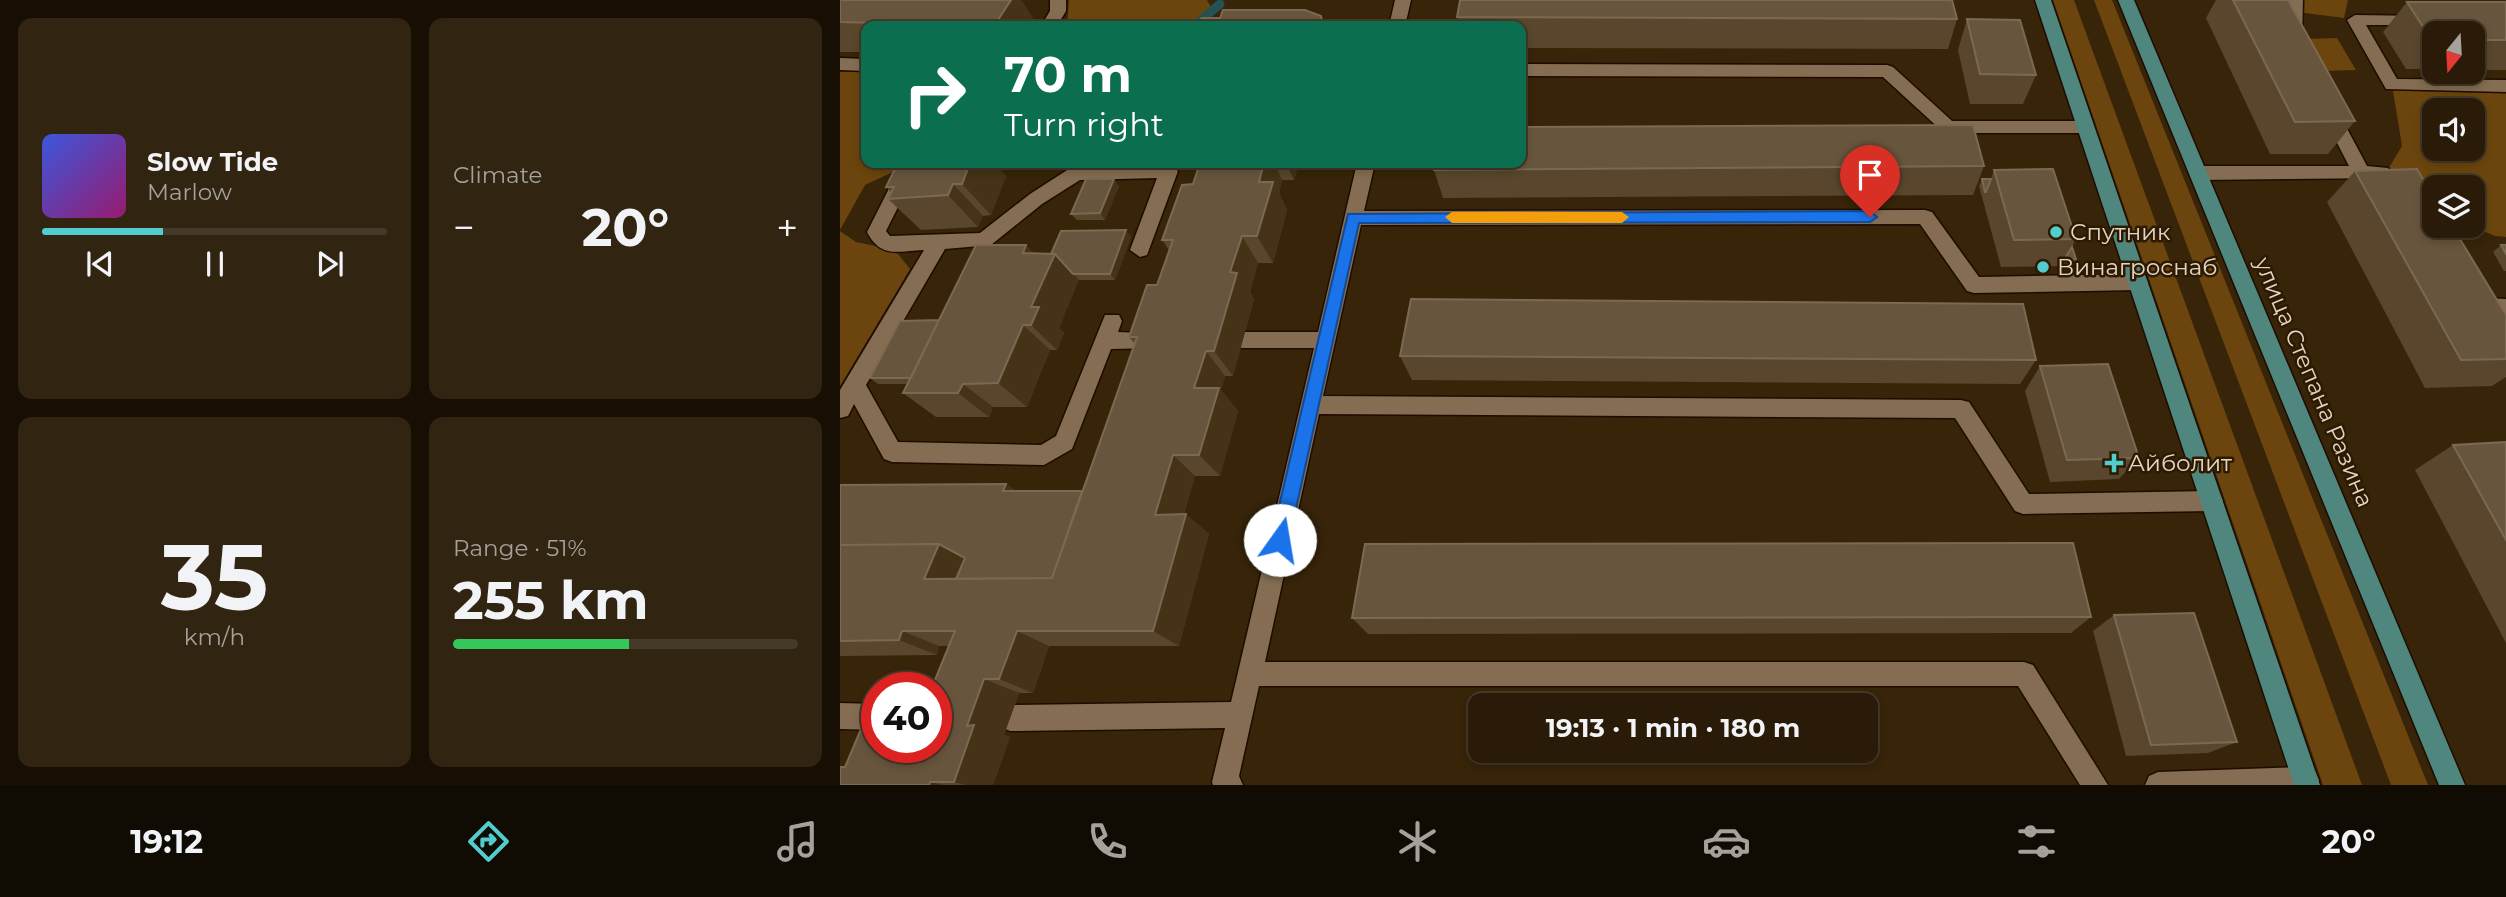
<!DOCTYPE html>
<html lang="en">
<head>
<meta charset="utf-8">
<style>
  :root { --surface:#291b07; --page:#312411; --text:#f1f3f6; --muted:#a5a19b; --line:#453928; --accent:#52cdcf }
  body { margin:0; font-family:Montserrat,sans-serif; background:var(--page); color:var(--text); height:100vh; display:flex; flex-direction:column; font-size:26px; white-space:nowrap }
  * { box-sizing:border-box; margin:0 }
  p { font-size:23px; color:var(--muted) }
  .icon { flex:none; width:38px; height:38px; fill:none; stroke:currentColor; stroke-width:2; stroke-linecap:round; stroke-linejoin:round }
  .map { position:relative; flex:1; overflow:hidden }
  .sheet { display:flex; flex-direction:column; gap:18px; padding:18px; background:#170f04; width:840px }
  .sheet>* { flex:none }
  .guide { position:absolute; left:21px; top:21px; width:665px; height:147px; border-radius:14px; box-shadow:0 4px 10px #0003,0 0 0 2px var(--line); background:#0b6e4f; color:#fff; overflow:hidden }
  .needle { width:46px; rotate:198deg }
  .buttons { position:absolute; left:1582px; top:21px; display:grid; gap:14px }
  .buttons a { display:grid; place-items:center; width:63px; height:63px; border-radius:14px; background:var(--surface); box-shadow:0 4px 10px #0003,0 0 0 2px var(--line); font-size:35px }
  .speed { position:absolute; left:21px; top:672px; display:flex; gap:14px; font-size:35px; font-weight:700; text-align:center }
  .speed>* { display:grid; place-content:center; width:91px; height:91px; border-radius:50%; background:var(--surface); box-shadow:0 4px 10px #0003,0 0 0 2px var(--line); line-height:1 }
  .speed .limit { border:10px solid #d22; background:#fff; color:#111 }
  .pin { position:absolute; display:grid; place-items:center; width:60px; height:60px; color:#fff; margin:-72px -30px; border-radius:50% 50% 50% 0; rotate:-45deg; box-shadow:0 0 7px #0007 }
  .pin .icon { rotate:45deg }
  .me { position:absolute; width:77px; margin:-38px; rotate:13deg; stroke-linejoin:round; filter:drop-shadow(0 0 5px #0008) }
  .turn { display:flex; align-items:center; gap:24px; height:147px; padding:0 28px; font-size:32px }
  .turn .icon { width:91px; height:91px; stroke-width:2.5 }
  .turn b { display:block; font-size:49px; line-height:60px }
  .big { font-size:52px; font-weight:700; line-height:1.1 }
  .sheet .tile { flex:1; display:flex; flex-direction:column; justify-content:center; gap:10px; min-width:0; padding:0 24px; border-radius:14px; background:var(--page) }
  .sheet .dial { align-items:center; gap:0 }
  .dial b { font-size:91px; line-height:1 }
  .song { display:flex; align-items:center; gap:21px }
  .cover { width:84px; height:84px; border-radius:10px; background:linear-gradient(135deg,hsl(230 70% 55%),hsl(320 70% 35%)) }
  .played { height:7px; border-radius:4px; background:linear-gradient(90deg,var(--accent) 35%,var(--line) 35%) }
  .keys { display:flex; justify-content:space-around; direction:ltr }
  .heat { display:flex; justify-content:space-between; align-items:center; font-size:38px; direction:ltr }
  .charge { height:10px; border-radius:5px; background:linear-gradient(90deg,#34c759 51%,var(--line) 0) }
  .sheet .tiles { flex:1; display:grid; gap:18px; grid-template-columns:repeat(2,1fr) }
  .trip { position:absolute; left:628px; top:693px; width:410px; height:70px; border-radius:14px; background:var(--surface); box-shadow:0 4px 10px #0003,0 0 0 2px var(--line); font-weight:700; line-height:70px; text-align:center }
  .tab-bar { display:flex; height:112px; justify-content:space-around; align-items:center; background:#100b03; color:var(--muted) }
  .tab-bar .icon { width:49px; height:49px }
  .tab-bar .on { color:var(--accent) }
  .tab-bar b { font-size:32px; color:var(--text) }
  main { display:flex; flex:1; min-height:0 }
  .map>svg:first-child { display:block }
  .green { fill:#6b450d; fill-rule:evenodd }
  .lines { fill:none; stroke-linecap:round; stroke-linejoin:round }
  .stream { stroke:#265152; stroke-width:9 }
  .minor-casing { stroke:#1e0c00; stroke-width:3 }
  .major-casing { stroke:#1e0c00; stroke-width:3 }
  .minor { fill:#846d52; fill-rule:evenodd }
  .major { fill:#4f867d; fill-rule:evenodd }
  .wall { fill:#59462d }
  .shaded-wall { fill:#453217 }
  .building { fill:#68553d; stroke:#7b6952; stroke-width:2 }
  .route { fill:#1a73e8; stroke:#114b97; stroke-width:2 }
  .slow { fill:#f59e0b }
  .poi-dot { fill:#52cdcf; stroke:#2d1a01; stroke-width:2.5 }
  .labels { text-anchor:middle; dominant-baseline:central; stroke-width:5; stroke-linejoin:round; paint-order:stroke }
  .poi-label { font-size:23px; fill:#e2d5c6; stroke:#2d1a01; text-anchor:start }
  .street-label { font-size:23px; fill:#e2d5c6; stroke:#2d1a01 }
</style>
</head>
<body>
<main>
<section class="sheet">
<div class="tiles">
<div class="tile">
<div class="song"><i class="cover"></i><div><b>Slow Tide</b><p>Marlow</p></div></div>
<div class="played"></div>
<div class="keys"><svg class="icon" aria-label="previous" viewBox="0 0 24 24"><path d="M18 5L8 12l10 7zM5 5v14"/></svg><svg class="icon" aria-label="pause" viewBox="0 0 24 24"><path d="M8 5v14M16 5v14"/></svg><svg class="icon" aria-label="next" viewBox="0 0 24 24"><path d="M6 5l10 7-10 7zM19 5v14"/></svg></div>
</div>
<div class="tile"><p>Climate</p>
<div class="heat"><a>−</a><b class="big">20°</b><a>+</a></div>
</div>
<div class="tile dial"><b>35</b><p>km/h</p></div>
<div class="tile"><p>Range · 51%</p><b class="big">255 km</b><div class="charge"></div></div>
</div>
</section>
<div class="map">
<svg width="1666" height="785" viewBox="0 0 1666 785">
  <rect width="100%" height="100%" fill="#372409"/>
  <path class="green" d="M229 0H367L371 7 355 21 341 26H227Z
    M1213 0H1234L1522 785H1483Z
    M1254 0H1272L1588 785H1551Z
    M1455 0H1508L1504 18 1457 12Z
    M1497 38 1516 70 1483 71 1465 39Z
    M26 71V163H60L55 171 25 185 0 230V72Z
    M1552 85 1666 86V237L1655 236 1631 226 1633 187H1594V210L1546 173 1562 146ZM1594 110H1633V149H1594Z
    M0 231 16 242 55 250 70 269 0 386Z"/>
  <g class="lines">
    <path class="stream" d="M354 26 380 4"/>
    <defs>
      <path id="minor" d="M210 0H226V11L217 26H201L210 11Z
        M555 0H571L565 26H549Z
        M1447 0H1463L1462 43 1454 48 1446 43Z
        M1515 15 1586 16V24L1580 25H1526L1557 79 1666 80V92L1546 89 1507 20Z
        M0 58 26 59V71L0 70Z
        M681 64 1047 65 1053 67 1112 121H1245L1254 127 1245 133H1108L1102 131 1043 77 681 76Z
        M1490 106 1496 108 1527 166 1548 168 1551 173 1548 178 1358 180 1349 173 1358 166H1509L1481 112Z
        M62 163H80L46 231 50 236 140 233 190 194 238 163H259L257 166 329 164 338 171 307 255 300 257 290 250 317 178 240 180 202 204 151 245 105 249 26 385 58 442 201 445 216 436 265 315H279L282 321 278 332 326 334 329 340 326 346 319 348 271 349 232 449 204 465 52 462 44 459 14 404 8 416 0 418V390L84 250C58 251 41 259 27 232Z
        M517 163H535L524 211 1085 210 1092 212 1139 277 1298 274 1305 277 1308 282 1305 287 1298 290 1134 293 1127 291 1080 224 521 225 483 396 1121 400 1129 402 1189 494 1372 491 1380 494 1383 501 1380 508 1372 511 1183 514 1175 511 1115 418 479 414 425 662H1184L1193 665 1268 785H1240L1178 686H419L399 776 403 785H373L372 782 385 728 170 731 161 727 157 718 161 709 170 705 391 702 474 348H402L395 346 392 340 395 334 402 332H478Z
        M1647 298 1666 299V315L1640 312 1637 306 1640 300Z
        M0 703 37 704V730L0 729Z
        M1466 767 1475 771 1479 780 1477 785H1305L1309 776 1318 772Z"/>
      <path id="major" d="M1195 0H1211L1480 785H1454Z
        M1278 0H1294L1625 785H1599Z"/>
    </defs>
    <use href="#minor" class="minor-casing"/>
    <use href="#major" class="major-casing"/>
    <use href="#minor" class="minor"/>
    <use href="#major" class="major"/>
  </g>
  <path class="wall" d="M0 0H181L196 23 195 26H26V52H0Z
    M1376 0H1448L1515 121 1488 154H1430L1366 18Z
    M1567 2H1666V70H1633V33H1594V69H1566L1543 32Z
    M617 17 1117 19 1108 49 681 48V26H619Z
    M1127 19 1196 75 1183 104H1130L1118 50Z
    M58 163H165L161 171 166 176 151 215 143 216 138 227 81 230 48 199 51 192 46 187Z
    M358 163H459L454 180H442L439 193 447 210 433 263H418L410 292 414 299 393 376H385L381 390 398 411 380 476H355L344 514H346L369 534 339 646H209L193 693H179L164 735 170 737 153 785H0L5 767 37 747 95 680 108 646H99L97 655 0 656V485L174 489 173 491H242L295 344 289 337 317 285 329 250 322 240 353 184 360 165Z
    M1144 166 1133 195 603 198 594 170Z
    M1154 170 1236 239 1232 247 1236 259 1232 266 1161 267 1139 186 1142 179H1151Z
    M1515 171 1666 315V377L1652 386 1585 388 1487 202Z
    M279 186 265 220H237L231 214Z
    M291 237 275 280H238L219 328 224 333 217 350H210L187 407H153L149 417H96L63 393 68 384H38L30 378 186 245 194 254H211Z
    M1661 245H1666V271H1664L1653 252Z
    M560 356 1196 360 1180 384 572 380Z
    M1200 366 1299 458 1279 479 1210 482 1185 391Z
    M1666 442V643L1575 470 1613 445Z
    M1274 615 1397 742 1368 753 1286 756 1253 631Z
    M1251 617 1231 633 528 634 512 618Z"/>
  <path class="shaded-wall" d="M171 0H181L196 23 195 26H154Z
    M130 163H165L161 171 166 176 151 215 122 184Z
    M424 163H434L442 180 439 193 447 210 433 263 417 236 419 182Z
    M446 163H459L454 180Z
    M274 179 279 186 265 220 260 213Z
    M113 184 143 216 138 227 108 195Z
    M286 230 291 237 275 280 270 274Z
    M402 236 418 263 410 292 414 299 393 376 374 351 390 272Z
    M186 245 208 269 215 254 239 280 219 328 224 333 217 350 191 325V307L183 253Z
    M183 325 210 350 187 407 158 383Z
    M366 351 385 376 381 390 398 411 380 476 359 455 354 388Z
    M123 384 153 407 149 417 118 393Z
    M333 455 355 476 338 535 315 515Z
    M166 484 174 489 171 496 163 491Z
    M346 514 369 534 339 646 313 631Z
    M99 544 133 563 121 592 84 579Z
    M62 631 99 646 97 655 59 640Z
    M177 631 209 646 193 693 159 679Z
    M144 679 179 693 164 735 170 737 153 785H126L114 782 127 726Z
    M90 782 104 785H89Z"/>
  <path class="building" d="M0 0H171L154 26 0 22Z
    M620 0H1112L1117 19 617 17Z
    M1393 0H1448L1515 121 1455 122Z
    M1567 2H1666V40H1633V33H1594V39H1591Z
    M383 10H465L481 16 483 26H351L362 18H380Z
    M1127 19 1180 20 1196 75 1140 74Z
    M1133 125 1144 166 594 170 595 163H681V127Z
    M58 163H130L122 184H113L108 195 48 199 54 187H46Z
    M360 163H424L419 182H433L417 236H402L390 272 397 273 374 351H366L354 388H379L359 455H333L315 515 346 514 313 631H177L159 679H144L127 726 134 725 114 782H90L89 785H0V767H5L21 729H37V747H96V688H61L65 680H95L115 631H62L59 640 0 641V545L99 544 84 579 212 578 297 337H289L307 285H317L333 240H322L342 185 353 184Z
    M1213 169 1236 239 1174 240 1154 170Z
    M1577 169 1594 197V226H1612L1666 315V359L1621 360 1515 171Z
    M246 179H274L260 213 231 214Z
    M1142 179H1151L1146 192H1145Z
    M286 230 270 274H233L215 254H211L221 231Z
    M136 245H186L183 253 215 254 191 307H199L191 325H183L158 383 123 384 118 393H63Z
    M1661 245H1666V254Z
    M1232 247 1236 259 1224 260Z
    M571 299 1183 304 1196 360 560 356Z
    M99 320 71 378H30L60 321Z
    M1268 364 1299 458 1227 460 1200 366Z
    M1666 442V540L1613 445Z
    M166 484 163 491H242L212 578 116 579 125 558 99 544 0 545V485Z
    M1233 543 1251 617 512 618 525 544Z
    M1354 613 1397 742 1311 745 1274 615Z"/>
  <path class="route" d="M1030 211 1037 217 1030 222 519 223 449 540 446 545 440 548 434 545 431 540 508 214Z"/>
  <path class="slow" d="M612 212H782L789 217 782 223H612L605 217Z"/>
  <g class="poi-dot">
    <circle cx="1216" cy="232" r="7"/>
    <circle cx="1203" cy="267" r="7"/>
    <path d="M1270.5 452.5h7v7h7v7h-7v7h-7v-7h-7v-7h7z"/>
  </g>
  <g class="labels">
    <g class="poi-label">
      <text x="1230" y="232">Спутник</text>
      <text x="1217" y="267">Винагроснаб</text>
      <text x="1288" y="463">Айболит</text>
    </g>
    <g class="street-label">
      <text transform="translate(1474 382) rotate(67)">улица Степана Разина</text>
    </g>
  </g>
</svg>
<div class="buttons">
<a><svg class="needle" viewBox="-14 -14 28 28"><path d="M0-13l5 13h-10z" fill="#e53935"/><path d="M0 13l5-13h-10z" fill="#a5a19b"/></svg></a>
<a><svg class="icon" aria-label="sound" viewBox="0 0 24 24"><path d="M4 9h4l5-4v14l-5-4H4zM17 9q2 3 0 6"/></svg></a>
<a><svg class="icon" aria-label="layers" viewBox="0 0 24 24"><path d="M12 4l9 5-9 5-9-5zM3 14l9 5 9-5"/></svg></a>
</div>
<div class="speed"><div class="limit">40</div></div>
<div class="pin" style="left:1030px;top:217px;background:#d93025"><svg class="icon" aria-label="arrive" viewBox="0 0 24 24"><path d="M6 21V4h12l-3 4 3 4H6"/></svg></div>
<svg class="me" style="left:440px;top:540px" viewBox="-20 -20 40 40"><circle r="19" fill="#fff"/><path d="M0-13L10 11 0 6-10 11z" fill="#1a73e8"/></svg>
<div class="trip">19:13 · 1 min · 180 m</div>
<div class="guide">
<div class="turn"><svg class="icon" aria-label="right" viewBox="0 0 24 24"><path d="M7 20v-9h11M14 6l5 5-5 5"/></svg><div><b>70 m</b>Turn right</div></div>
</div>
</div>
</main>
<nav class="tab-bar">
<b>19:12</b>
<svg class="icon on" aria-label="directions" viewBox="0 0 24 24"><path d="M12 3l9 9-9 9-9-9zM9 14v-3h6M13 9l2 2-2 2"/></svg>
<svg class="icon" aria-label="music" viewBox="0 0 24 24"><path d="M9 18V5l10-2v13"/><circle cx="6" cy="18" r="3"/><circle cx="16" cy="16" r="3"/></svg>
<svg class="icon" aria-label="phone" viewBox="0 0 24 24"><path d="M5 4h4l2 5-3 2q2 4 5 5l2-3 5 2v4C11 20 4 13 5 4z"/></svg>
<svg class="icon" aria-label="climate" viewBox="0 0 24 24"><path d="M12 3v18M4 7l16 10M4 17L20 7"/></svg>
<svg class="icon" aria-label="car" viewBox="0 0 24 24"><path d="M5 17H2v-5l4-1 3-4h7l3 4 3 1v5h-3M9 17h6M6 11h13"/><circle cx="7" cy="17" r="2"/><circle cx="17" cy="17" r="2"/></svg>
<svg class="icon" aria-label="filters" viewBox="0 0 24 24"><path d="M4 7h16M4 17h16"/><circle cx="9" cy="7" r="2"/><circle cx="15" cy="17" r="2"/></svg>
<b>20°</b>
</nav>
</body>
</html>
